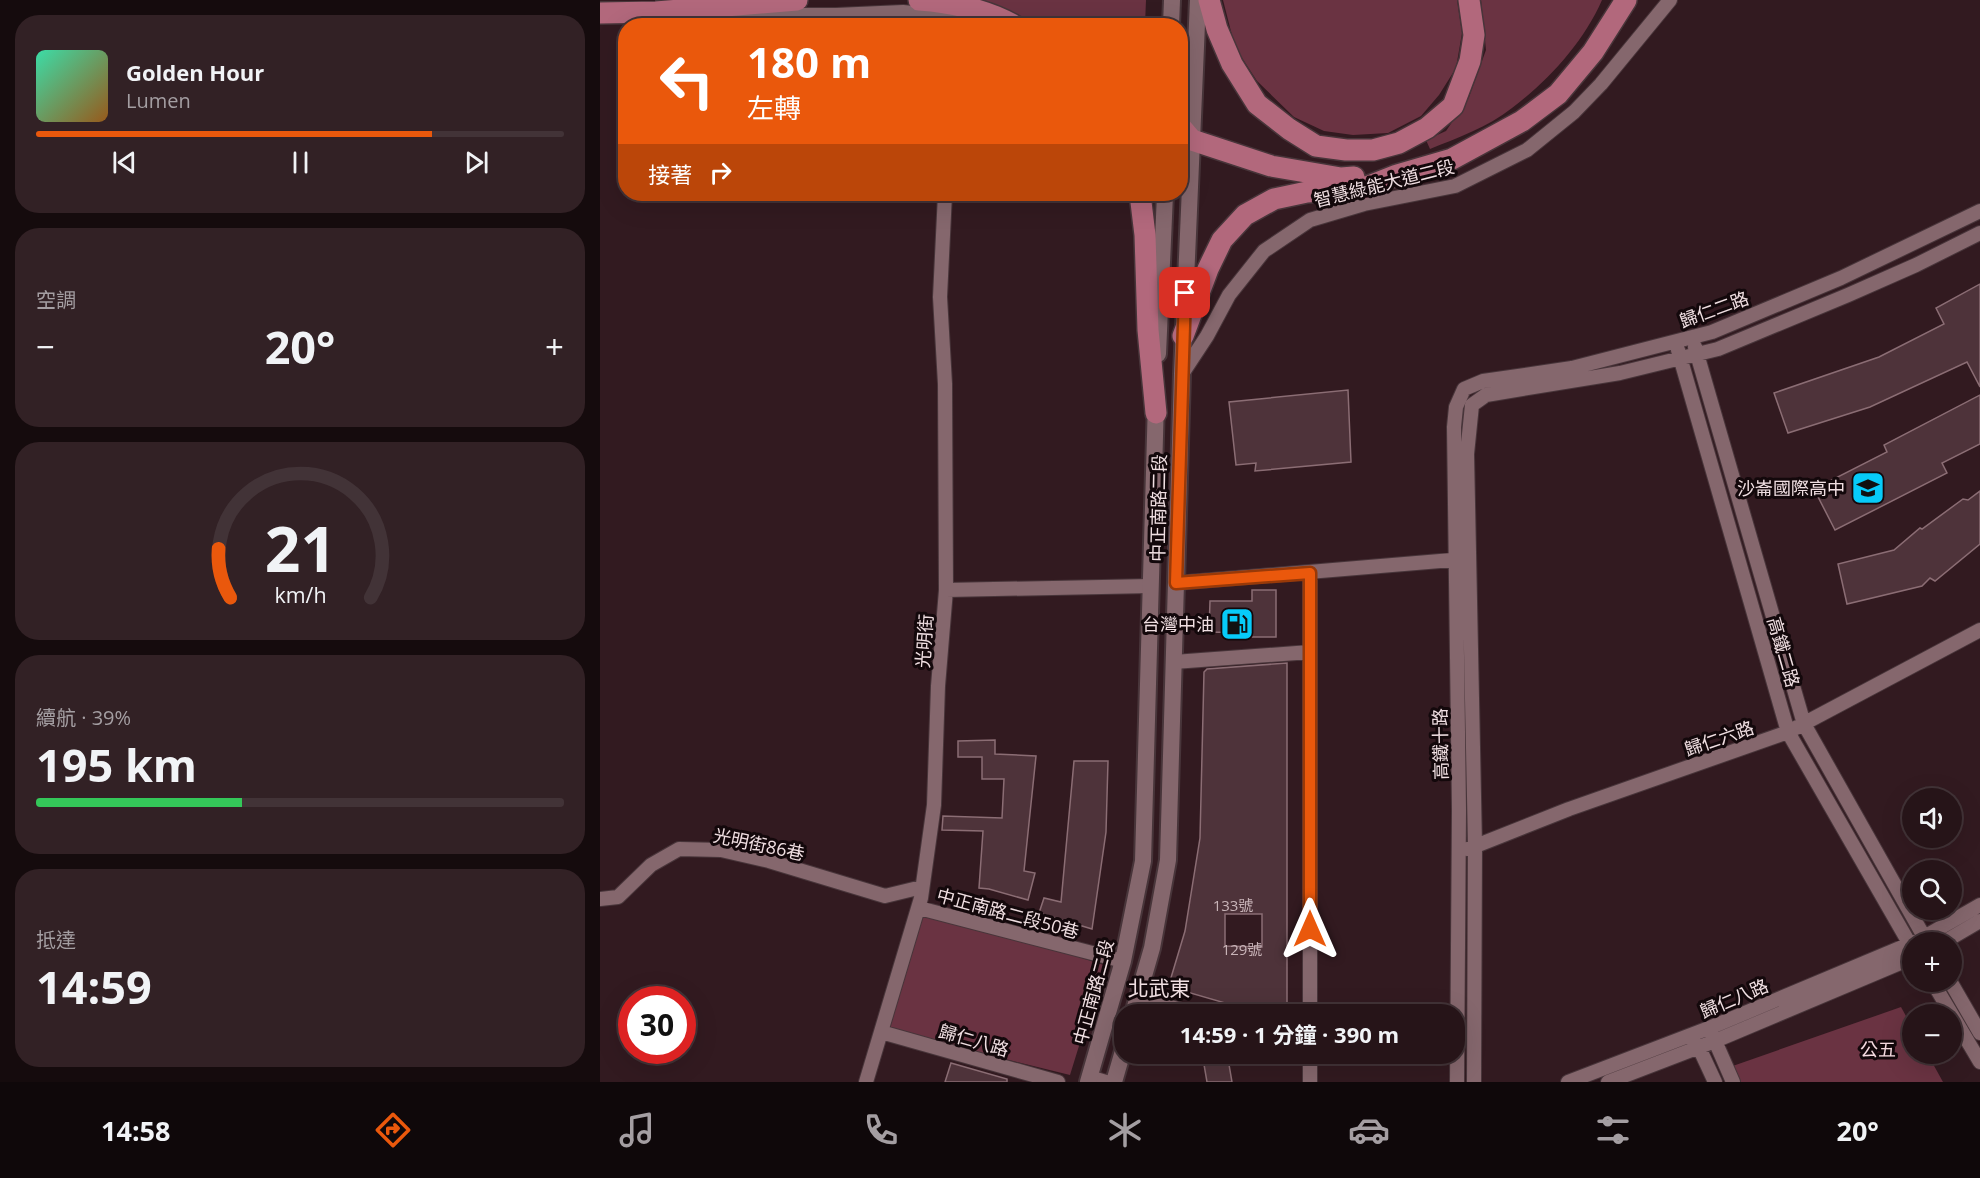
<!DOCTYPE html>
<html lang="zh-TW">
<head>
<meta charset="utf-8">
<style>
  :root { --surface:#261418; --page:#322125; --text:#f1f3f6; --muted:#a49ea2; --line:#423337; --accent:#ea580c }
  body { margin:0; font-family:"Open Sans","Noto Sans TC",sans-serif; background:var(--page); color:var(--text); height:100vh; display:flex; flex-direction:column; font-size:22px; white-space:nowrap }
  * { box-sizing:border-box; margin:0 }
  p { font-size:20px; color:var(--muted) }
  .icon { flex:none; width:33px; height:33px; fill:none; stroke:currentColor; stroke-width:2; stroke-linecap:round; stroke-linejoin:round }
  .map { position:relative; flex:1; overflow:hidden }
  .side { display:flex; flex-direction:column; gap:15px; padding:15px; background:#150b0d; width:600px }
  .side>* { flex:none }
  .top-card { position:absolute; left:18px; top:18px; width:570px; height:183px; border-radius:24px; box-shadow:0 6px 24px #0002,0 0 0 2px var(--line); background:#ea580c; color:#fff; overflow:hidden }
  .tools { position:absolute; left:1302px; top:788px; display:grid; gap:12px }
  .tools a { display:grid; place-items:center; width:60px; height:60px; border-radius:50%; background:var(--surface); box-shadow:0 6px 24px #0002,0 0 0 2px var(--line); font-size:30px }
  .speed { position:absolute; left:18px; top:986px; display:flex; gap:12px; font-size:30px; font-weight:700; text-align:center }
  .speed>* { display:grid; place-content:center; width:78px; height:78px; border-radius:50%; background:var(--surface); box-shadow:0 6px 24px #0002,0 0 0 2px var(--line); line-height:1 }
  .speed .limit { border:9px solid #d22; background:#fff; color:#111 }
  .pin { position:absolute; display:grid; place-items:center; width:51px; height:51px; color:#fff; margin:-26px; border-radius:12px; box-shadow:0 3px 9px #0006 }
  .me { position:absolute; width:66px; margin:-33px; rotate:0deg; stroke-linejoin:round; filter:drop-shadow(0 0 4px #0008) }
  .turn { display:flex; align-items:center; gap:21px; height:126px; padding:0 30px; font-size:27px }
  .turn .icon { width:78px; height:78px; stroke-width:2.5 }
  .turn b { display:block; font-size:42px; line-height:51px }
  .then { display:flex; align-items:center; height:57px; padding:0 30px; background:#0003; gap:12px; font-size:22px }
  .big { font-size:45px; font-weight:700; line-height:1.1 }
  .side .tile { flex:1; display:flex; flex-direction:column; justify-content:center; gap:9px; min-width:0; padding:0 21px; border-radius:24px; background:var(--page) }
  .side .dial { align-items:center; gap:0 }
  .dial svg { height:156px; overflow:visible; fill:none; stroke:var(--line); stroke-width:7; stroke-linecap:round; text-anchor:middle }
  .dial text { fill:var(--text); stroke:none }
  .song { display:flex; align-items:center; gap:18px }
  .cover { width:72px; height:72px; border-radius:9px; background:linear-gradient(135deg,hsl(160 70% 55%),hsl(30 70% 35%)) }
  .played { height:6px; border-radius:3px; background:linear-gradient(90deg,var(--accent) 75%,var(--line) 75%) }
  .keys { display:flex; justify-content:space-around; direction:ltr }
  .heat { display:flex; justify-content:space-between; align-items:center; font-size:33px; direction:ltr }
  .charge { height:9px; border-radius:4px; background:linear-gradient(90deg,#34c759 39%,var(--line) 0) }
  .trip { position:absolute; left:514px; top:1004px; width:351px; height:60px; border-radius:24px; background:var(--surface); box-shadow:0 6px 24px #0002,0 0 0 2px var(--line); font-weight:700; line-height:60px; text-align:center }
  .tabs { display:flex; height:96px; justify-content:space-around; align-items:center; background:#0f080a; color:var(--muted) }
  .tabs .icon { width:42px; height:42px }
  .tabs .on { color:var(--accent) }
  .tabs b { font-size:27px; color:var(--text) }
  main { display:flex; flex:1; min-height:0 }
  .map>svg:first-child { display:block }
  .green { fill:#6a3342 }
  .building { fill:#4e333a; stroke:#8b6d74; stroke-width:1.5; fill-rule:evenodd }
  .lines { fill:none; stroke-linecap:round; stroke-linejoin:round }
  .minor-casing { stroke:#48353a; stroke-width:16 }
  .tertiary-casing { stroke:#48353a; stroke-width:20 }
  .trunk-casing { stroke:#48353a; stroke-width:24 }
  .minor { stroke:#85676d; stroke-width:14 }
  .tertiary { stroke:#85676d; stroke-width:16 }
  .trunk { stroke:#b2687c; stroke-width:21 }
  .route-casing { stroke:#983908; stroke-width:15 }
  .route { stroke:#ea580c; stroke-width:10 }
  .labels { text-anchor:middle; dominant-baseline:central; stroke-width:6; stroke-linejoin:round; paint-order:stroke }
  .number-label { font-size:15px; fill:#c8b4b8 }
  .street-label { font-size:18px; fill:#f0dfe2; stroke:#13080b }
  .poi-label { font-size:18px; fill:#f0dfe2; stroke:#13080b; text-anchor:end }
  .park-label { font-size:18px; fill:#f5dae0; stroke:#13080b }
  .quarter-label { font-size:21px; fill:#f0dfe2; stroke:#13080b }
</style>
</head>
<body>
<main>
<section class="side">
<div class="tile">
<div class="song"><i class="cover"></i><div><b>Golden Hour</b><p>Lumen</p></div></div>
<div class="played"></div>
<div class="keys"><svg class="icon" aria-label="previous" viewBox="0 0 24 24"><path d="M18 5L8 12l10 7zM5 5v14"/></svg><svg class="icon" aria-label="pause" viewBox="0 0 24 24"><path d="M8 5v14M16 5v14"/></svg><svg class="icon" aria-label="next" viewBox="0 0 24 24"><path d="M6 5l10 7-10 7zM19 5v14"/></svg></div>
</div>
<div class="tile"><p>空調</p>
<div class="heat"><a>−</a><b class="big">20°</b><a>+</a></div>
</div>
<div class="tile dial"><svg viewBox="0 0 100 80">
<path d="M14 69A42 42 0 1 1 86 69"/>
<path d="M14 69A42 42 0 0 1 8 44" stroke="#ea580c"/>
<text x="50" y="56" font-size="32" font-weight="700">21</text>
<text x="50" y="72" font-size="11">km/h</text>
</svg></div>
<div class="tile"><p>續航 · 39%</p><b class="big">195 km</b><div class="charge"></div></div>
<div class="tile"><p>抵達</p><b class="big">14:59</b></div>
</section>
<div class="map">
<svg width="1380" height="1082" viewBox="0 0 1380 1082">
  <rect width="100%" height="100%" fill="#321a20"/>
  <path class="green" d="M382 0H546L545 25H434L417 14Z
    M623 0H857L862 33 856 68 839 95 821 116 788 133 753 135 724 131 694 117 657 81 635 47Z
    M881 0H1002C983 43 949 80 912 108 888 127 857 138 830 149L826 140 846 131 869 97 886 50Z
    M331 911 504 965 470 1075 292 1031 286 1013 316 918Z
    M1301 1007 1312 1027V1053H1327L1343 1082H1133L1127 1068Z"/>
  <path class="building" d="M1380 284V387L1367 362 1270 407 1188 433 1174 393 1279 357 1344 324 1336 308Z
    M748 390 751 462 655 471 656 463 636 465 629 402Z
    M1380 395V444L1342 463 1347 473 1235 530 1214 489 1287 452 1284 445Z
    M1380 491V544L1335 581 1330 578 1322 586 1247 604 1238 564 1294 550 1320 528 1322 529 1363 499 1368 500Z
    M652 590H676V637H652V633L609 632 610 601H652Z
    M687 663V1014H663L573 988 570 981 585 931 600 838 604 672 607 669ZM625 914H662V947L625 946Z
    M395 740V754L436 756 424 871 435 873 428 900 389 889 379 888 383 831 342 830 343 816 402 818 404 779H382V757H358V741Z
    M474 761H508L506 832 492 929 439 913 444 898 461 902Z
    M602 1053H627L632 1082H607Z
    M351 1063 407 1079V1082H345Z"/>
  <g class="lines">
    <defs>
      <path id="minor" d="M122 15H236L303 12 350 17 379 26
        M1095 347 1204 724 1327 942
        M1078 350 1188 732 1312 948
        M582 374 607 336 629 295 664 251 710 220 764 204 855 186 927 150 974 112 1001 84 1070 0
        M576 583 864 559
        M346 590 551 586
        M574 662 710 652
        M868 849 969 809 1188 732 1380 630
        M0 899 18 897 51 865 79 849 121 850 169 861 285 896 322 887
        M319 908 523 961
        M1317 941 1380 905
        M1344 942 1380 921
        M1332 981 1380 1062
        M1350 981 1380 1033
        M538 998 596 1014
        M710 1014V573
        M281 1032 458 1082
        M1112 1034 1133 1082
        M1095 1039 1115 1082
        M489 1077 506 1082
        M266 1082 321 898 334 805 338 686 346 590 345 384 340 297 345 194
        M710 1082V1053
        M857 1082 859 810 854 427 856 407 864 389 883 381 972 368 1112 332 1241 278 1380 211
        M874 1082 875 845 867 454 872 405 886 395 1020 373 1118 349 1248 295 1316 265 1380 233
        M968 1082 1109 1028 1312 943
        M1008 1082 1115 1041 1312 958"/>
      <path id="tertiary" d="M571 26 572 0
        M558 354 565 194
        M533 1014 552 948 568 860 582 374 598 0
        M488 1082 523 961 543 861 556 401
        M514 1082 525 1044"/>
      <path id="trunk" d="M319 0C350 2 388 10 415 26
        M609 0 617 29 632 64 657 104 689 129 716 146 746 150H773L799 143 827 128 853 106 870 61 874 35 869 0
        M0 13 56 12 197 0
        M580 126 592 140 671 166 741 178 754 177
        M540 194 545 235 548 330 556 413
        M583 336 608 269 622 240 645 215 674 199 707 192 764 188 797 175 852 159 922 121 958 94 993 52 1026 0"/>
    </defs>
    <use href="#minor" class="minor-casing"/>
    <use href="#tertiary" class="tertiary-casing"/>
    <use href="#trunk" class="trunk-casing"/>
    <use href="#minor" class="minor"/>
    <use href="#tertiary" class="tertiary"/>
    <use href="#trunk" class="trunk"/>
  </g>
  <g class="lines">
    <defs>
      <path id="route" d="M585 293 576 583 710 573V929"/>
    </defs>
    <use href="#route" class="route-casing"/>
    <use href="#route" class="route"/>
  </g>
  <defs>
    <symbol id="school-square" viewBox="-11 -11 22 22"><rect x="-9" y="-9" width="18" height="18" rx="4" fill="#07cbf9" stroke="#13080b"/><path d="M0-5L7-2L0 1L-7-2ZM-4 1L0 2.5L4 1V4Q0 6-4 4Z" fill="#111"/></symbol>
    <symbol id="fuel-square" viewBox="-11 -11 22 22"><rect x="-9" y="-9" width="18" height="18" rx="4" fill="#07cbf9" stroke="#13080b"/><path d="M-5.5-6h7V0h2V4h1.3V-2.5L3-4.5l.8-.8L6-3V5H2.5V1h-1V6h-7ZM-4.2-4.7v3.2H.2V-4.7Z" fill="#111"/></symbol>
  </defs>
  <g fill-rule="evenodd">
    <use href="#school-square" x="1249" y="469" width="38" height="38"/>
    <use href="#fuel-square" x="618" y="605" width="38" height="38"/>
  </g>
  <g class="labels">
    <g class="number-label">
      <text x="633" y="905">133號</text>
      <text x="642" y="949">129號</text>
    </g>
    <g class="street-label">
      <text transform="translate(784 183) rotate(-14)">智慧綠能大道二段</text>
      <text transform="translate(1114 309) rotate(-20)">歸仁二路</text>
      <text transform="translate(558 508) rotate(-89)">中正南路二段</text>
      <text transform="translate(324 641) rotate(-86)">光明街</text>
      <text transform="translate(1184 652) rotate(74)">高鐵二路</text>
      <text transform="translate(1119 738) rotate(-19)">歸仁六路</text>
      <text transform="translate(840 744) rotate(-91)">高鐵十路</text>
      <text transform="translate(159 844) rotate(12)">光明街86巷</text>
      <text transform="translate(408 913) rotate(15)">中正南路二段50巷</text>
      <text transform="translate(493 992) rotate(-75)">中正南路二段</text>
      <text transform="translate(1134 998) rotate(-23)">歸仁八路</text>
      <text transform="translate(374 1040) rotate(16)">歸仁八路</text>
    </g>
    <g class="poi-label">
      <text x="1245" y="488">沙崙國際高中</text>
      <text x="614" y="624">台灣中油</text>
    </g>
    <g class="park-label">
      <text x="1278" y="1049">公五</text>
    </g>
    <g class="quarter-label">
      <text x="559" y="988">北武東</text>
    </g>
  </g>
</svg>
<div class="tools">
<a><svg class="icon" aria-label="sound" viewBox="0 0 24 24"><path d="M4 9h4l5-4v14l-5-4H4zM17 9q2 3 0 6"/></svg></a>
<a><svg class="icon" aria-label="search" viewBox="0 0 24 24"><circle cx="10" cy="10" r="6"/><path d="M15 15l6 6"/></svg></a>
<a>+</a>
<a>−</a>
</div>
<div class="speed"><div class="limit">30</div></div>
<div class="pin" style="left:585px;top:293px;background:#d93025"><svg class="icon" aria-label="arrive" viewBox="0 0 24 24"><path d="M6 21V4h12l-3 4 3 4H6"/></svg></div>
<svg class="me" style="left:710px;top:929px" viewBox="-20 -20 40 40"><path d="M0-17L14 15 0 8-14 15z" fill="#ea580c" stroke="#fff" stroke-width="4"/></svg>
<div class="trip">14:59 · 1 分鐘 · 390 m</div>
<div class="top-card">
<div class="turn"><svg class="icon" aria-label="left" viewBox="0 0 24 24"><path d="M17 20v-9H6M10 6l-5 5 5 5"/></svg><div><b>180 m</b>左轉</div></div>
<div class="then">接著<svg class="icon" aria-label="right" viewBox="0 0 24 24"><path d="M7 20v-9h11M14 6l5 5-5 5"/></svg></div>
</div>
</div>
</main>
<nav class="tabs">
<b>14:58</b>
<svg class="icon on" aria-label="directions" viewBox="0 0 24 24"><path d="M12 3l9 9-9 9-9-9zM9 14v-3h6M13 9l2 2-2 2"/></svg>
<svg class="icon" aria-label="music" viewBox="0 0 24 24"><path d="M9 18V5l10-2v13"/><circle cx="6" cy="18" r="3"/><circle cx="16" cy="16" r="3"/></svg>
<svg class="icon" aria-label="phone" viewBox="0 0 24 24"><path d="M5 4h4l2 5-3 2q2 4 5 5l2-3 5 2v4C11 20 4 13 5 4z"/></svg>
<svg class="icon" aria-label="climate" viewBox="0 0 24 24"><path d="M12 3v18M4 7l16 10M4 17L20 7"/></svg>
<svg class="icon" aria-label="car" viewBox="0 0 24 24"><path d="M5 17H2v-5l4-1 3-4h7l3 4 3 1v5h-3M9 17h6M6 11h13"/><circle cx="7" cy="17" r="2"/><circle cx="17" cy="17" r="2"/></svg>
<svg class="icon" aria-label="filters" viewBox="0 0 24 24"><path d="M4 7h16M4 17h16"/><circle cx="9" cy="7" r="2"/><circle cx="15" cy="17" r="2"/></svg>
<b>20°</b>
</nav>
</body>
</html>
